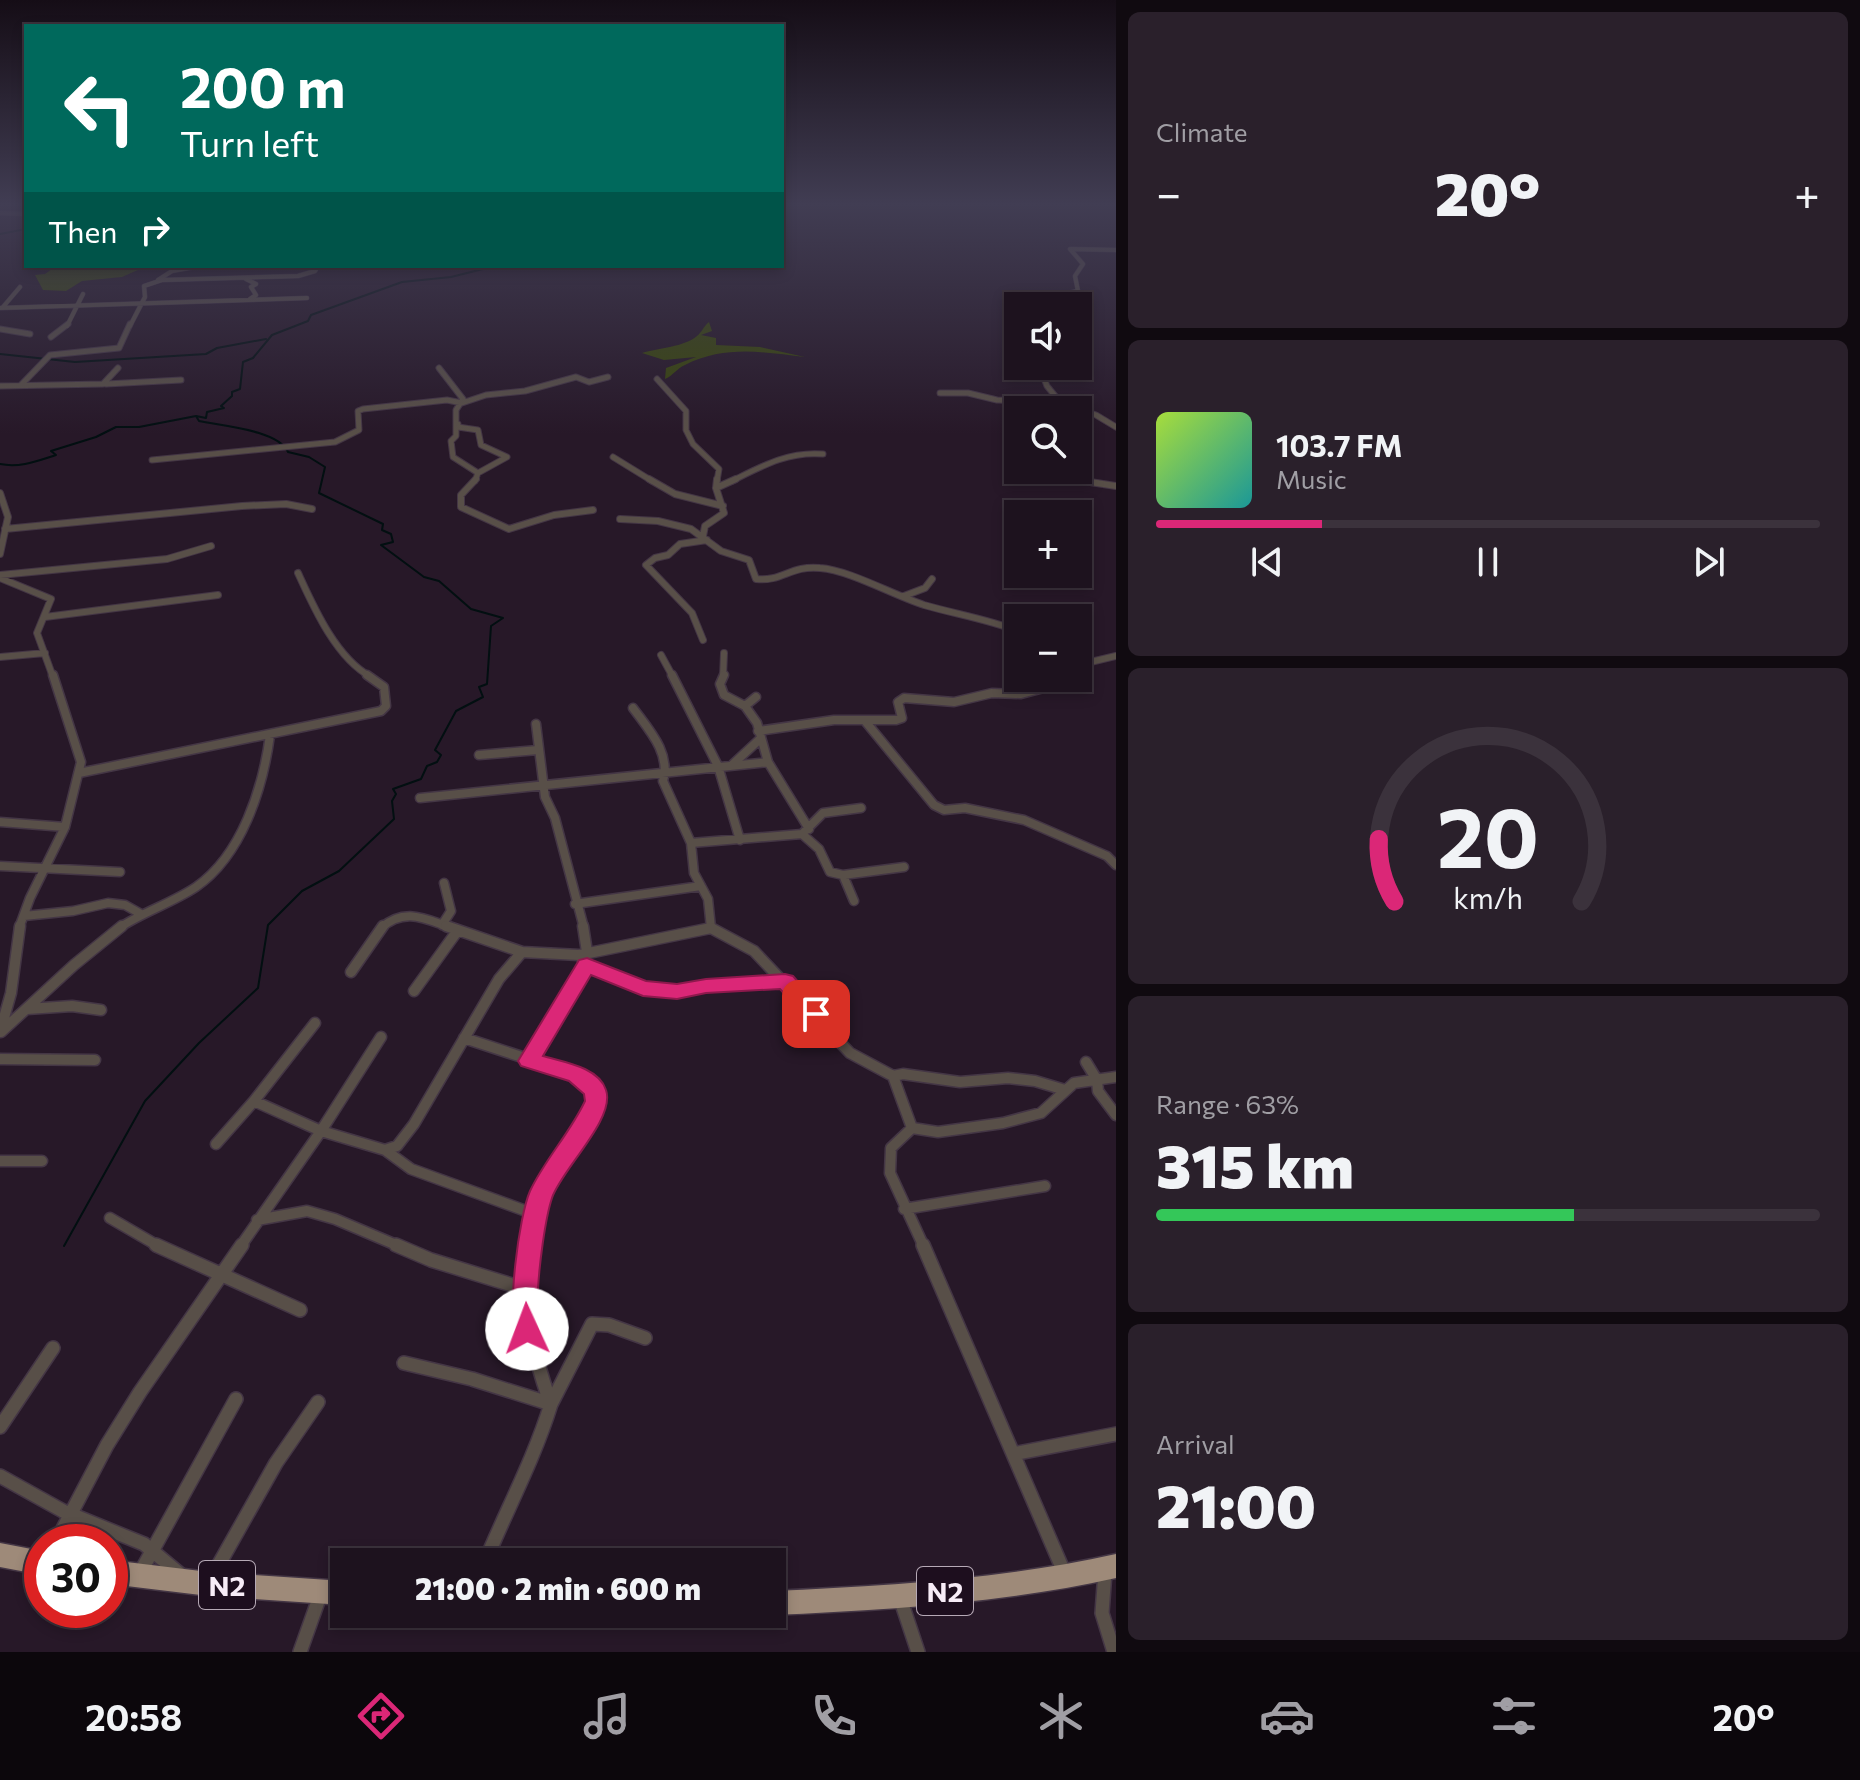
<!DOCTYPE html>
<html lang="en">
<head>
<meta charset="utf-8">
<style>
  :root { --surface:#1d121e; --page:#2a202b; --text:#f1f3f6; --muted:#a09ea4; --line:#3b323c; --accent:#db2777 }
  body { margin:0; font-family:Commissioner,sans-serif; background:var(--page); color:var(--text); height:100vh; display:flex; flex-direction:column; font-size:30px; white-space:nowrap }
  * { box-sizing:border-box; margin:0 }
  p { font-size:26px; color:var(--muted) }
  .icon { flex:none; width:44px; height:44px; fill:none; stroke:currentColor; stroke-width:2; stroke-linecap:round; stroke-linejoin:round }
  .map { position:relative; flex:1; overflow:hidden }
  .drawer { display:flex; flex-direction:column; gap:12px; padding:12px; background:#100a10; width:744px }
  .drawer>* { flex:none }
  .hud { position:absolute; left:24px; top:24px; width:760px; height:244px; border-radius:0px; box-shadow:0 4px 12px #0003,0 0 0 2px var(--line); background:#00695c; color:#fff; overflow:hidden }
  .fabs { position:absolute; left:1004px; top:292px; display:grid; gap:16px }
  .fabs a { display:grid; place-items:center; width:88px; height:88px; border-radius:0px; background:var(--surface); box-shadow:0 4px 12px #0003,0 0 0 2px var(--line); font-size:40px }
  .speed { position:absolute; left:24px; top:1524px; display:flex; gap:16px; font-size:40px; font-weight:700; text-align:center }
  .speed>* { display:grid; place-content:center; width:104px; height:104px; border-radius:50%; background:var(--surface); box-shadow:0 4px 12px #0003,0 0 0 2px var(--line); line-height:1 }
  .speed .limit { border:12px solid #d22; background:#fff; color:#111 }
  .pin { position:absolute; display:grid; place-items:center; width:68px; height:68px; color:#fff; margin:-34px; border-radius:16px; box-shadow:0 4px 12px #0006 }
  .me { position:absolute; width:88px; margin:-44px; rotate:358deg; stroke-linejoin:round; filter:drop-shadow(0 0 6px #0008) }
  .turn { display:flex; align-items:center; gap:28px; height:168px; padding:0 24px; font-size:36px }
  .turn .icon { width:104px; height:104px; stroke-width:2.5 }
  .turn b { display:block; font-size:56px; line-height:68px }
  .then { display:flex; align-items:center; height:76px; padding:0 24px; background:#0003; gap:16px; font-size:30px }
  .big { font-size:60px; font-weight:800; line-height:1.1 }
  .drawer .card { flex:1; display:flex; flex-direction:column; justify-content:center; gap:12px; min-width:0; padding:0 28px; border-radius:12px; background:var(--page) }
  .drawer .dial { align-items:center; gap:0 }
  .dial svg { height:208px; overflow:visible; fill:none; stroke:var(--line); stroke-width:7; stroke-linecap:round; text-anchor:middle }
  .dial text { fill:var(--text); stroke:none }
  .song { display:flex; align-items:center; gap:24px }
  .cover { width:96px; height:96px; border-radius:12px; background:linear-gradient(135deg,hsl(80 70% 55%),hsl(180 70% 35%)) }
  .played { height:8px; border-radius:4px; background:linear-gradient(90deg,var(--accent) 25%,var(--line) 25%) }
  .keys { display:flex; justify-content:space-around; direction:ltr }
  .heat { display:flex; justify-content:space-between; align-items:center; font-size:44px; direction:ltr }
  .charge { height:12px; border-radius:6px; background:linear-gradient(90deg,#34c759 63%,var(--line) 0) }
  .trip { position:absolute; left:330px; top:1548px; width:456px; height:80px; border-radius:0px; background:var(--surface); box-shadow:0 4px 12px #0003,0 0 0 2px var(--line); font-weight:800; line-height:80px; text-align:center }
  .menu { display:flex; height:128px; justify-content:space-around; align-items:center; background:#0c070c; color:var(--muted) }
  .menu .icon { width:56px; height:56px }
  .menu .selected { color:var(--accent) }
  .menu b { font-size:36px; color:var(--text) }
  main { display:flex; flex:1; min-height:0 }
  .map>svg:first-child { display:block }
  .green { fill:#39460b }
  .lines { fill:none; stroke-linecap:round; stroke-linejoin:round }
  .stream { stroke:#020f11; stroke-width:2 }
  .minor-far5-casing { stroke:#443645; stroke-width:5 }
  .minor-far4-casing { stroke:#443645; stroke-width:7 }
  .minor-far3-casing { stroke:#443645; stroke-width:8 }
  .minor-far2-casing { stroke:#443645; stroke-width:11 }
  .minor-far1-casing { stroke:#443645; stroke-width:13 }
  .minor-casing { stroke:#443645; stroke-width:16 }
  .trunk-casing { stroke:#443645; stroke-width:3 }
  .minor-far5 { stroke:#584f48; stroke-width:4 }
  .minor-far4 { stroke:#584f48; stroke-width:5 }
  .minor-far3 { stroke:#584f48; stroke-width:6 }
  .minor-far2 { stroke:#584f48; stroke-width:8 }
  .minor-far1 { stroke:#584f48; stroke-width:10 }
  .minor { stroke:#584f48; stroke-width:13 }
  .trunk { fill:#9e8a79; fill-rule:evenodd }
  .route { fill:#db2777; stroke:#8e194d; stroke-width:2 }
  .labels { text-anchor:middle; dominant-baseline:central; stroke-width:8; stroke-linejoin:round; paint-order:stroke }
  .shield { fill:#1d0e1e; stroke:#b6a9b6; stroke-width:2 }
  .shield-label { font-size:28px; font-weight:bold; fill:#f7ecf7 }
</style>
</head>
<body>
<main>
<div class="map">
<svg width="1116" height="1652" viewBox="0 0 1116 1652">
  <rect width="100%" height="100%" fill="#271828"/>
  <path class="green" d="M56 266H147L122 277 82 281 66 291 43 290 35 275 45 274Z
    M709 322 712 331 701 335 716 338V345L760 347 805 357C763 352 725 345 685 365 676 369 674 375 665 379L666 368 696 357 664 360 642 353C659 348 684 347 697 336 702 332 703 327 709 322Z"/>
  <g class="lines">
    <path class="stream" d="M0 234 26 229
      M592 266H596
      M602 266H616
      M0 354 75 362 206 354 217 348 266 339
      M0 464C20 468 37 461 56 455L51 451 96 437 116 427H139L196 416 206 418 207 412 224 408 221 406 232 396V392L240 389 243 362 253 358 272 335 308 321 311 315 402 282 451 277 495 266
      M64 1246 145 1101 199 1043 258 988 268 925 302 891 339 871 394 819 392 801 396 794 393 789 421 779 427 766 437 762 441 755 435 750 456 711 483 697 479 687 487 684 491 626 503 618 471 609 439 581 424 577 381 545 393 542 391 534 382 530 383 524 319 493 325 467 309 457 288 452C278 430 222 426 199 421L196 416"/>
    <defs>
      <path id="minor-far5" d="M21 203 26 204
        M0 213 26 214
        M246 279 256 284 251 287 256 295 250 299
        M158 280 172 271 200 266
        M1050 306 1057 304 1063 294 1078 291 1075 276 1083 264 1070 249 1116 250
        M3 307 20 287
        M0 308 307 298
        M67 326 83 294
        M130 326 145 297 144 286 162 280 298 276 315 271 318 266"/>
      <path id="minor-far4" d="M0 329 30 334
        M51 337 68 324
        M1039 366 1047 386 1060 402
        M439 368 463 399 456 410V436L451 441 453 457 478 473
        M657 379 686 411V430L693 444 719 469 717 481
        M106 384 181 380
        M21 385 50 355 119 348 130 324
        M0 386 103 384 118 368
        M940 393H968L997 400 1060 402 1096 415 1116 427
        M458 424V427L478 430 481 445 507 457 478 473 475 481
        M613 457 652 481
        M152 460 335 442 359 430 358 411 363 409 447 400 462 403 486 395 525 391 576 377 589 382 608 377
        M1039 470 1083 481
        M732 481C762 466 789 451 823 454"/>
      <path id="minor-far3" d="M476 479 461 495V507L509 529 554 515 593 510
        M649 479 675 494 723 506
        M1071 479 1116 486
        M716 488 736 479
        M0 493 8 517 0 554
        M620 519 658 521 691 529 721 551 749 560 756 579C782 582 791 565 820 568 849 570 893 595 924 605 955 614 987 619 1018 631
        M5 529 242 506 286 504 312 509
        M703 536 705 526 724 513 716 488 717 479
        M298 573C314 608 336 658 371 677
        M0 575 167 559 211 546
        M0 578 51 599 37 633 53 677
        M904 596 925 588 932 579
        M45 617 218 595
        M703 640 692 613 646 565 655 558 668 555 680 544 707 540
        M661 655 673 677
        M0 657 45 653
        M1078 665 1116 656
        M723 677 724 653"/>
      <path id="minor-far2" d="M672 675 718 766 740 840
        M724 675 720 684 724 695 745 706
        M756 697 745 706 757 723 768 762 809 829
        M633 708C649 730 671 753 663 781L691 843 694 873 708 899 711 928
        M865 721 934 805 944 810 965 808 1024 820 1107 856 1116 865
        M536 724 545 797 555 818 584 928
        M758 731 834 720H896L902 718 898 702 904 698 954 702 992 693 1021 694 1040 689 1056 678
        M479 755 538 750
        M733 764 760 739
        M79 773 381 711 386 706 384 687 367 675
        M420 798 768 762
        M0 822 65 827
        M802 834 819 849 830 872 843 875 854 901
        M691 843 802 834 823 813 861 808
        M0 866 120 872
        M843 875 904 867
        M575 904 701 886
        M24 916 73 911 108 903 125 905 141 914
        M442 925 451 911 444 883
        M19 928 30 898 65 827 81 762 53 675
        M119 928C143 912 172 903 196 887 242 855 263 788 270 735
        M381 928C405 907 425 919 452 928"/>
      <path id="minor-far1" d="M446 926 522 952
        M583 926 587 952
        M579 955 587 965 643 988 677 991 706 986 785 982
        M351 972 383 926
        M414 991 458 930
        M27 1009 72 1006 101 1010
        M315 1023 254 1101 321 1131 381 1037
        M0 1032 11 993 20 926
        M1 1032 74 965 122 926
        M464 1038 577 1075 595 1090C593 1132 561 1156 543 1191 534 1208 535 1228 532 1247
        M0 1059 95 1060
        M529 1061 587 965
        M1086 1062 1097 1080 1098 1091 1116 1115
        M893 1076 903 1074 960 1082 1008 1078 1035 1081 1065 1090
        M912 1128 938 1132 1003 1123 1041 1113 1074 1083 1116 1077
        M216 1144 254 1101
        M385 1150 411 1169 537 1215
        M0 1161H42
        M904 1209 1045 1186
        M110 1218 160 1247
        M257 1220 307 1211 335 1219 401 1247
        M240 1247 321 1131 385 1150 397 1146 414 1124 499 979 522 952 579 955 711 928 754 951 850 1053 893 1076 912 1128 891 1148 890 1173 924 1247"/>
      <path id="minor" d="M156 1245 300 1310
        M396 1245 431 1260 525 1289
        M532 1245C524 1306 530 1347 551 1404
        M923 1245 1064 1572
        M404 1363 472 1379 551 1404C534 1459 507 1509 485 1562
        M551 1404 592 1324 609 1325 645 1338
        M0 1427 53 1348
        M1013 1454 1116 1434
        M0 1476 63 1511 144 1544 180 1574
        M56 1542 107 1445 140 1392 242 1245
        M1105 1572 1102 1613 1114 1652
        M140 1573 236 1399
        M209 1582 276 1463 318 1402
        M900 1598 918 1652
        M300 1652 321 1593"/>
      <path id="trunk" d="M0 1543 42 1551V1575L0 1567Z
        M1116 1554V1578C1003 1603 887 1610 772 1615L769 1614H772V1591C887 1586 1003 1579 1116 1554Z
        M110 1560 209 1572 344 1581V1605L209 1596 110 1584Z"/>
    </defs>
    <use href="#minor-far5" class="minor-far5-casing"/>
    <use href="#minor-far4" class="minor-far4-casing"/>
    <use href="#minor-far3" class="minor-far3-casing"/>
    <use href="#minor-far2" class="minor-far2-casing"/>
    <use href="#minor-far1" class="minor-far1-casing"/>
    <use href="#minor" class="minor-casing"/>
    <use href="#trunk" class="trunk-casing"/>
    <use href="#minor-far5" class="minor-far5"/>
    <use href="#minor-far4" class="minor-far4"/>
    <use href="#minor-far3" class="minor-far3"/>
    <use href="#minor-far2" class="minor-far2"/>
    <use href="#minor-far1" class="minor-far1"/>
    <use href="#minor" class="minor"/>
    <use href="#trunk" class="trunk"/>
  </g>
  <linearGradient id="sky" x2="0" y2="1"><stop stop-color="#150d16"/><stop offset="0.47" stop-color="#413d53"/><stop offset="1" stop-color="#413d53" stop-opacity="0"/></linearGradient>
  <rect width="1116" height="434" fill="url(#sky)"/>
  <path class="route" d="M587 958 646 981 677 984 706 979 785 974 793 976 826 1014 823 1019C805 1025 792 1002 780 989L706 993 677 999 643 996 591 975 543 1056C563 1062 599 1067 606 1090 616 1119 561 1170 552 1198 545 1219 539 1267 538 1290 537 1306 543 1323 536 1338L527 1342 517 1338C506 1314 519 1216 530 1191 545 1159 570 1133 585 1101L584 1094 569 1081 521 1066 518 1061 579 960Z"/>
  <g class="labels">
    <g class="shield">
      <rect x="199" y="1561" width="56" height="48" rx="6"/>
      <rect x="917" y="1567" width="56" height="48" rx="6"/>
    </g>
    <g class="shield-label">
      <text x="227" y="1585">N2</text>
      <text x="945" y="1591">N2</text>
    </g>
  </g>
</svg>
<div class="fabs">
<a><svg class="icon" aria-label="sound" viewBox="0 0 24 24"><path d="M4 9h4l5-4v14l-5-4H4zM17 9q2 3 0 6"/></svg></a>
<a><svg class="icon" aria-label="search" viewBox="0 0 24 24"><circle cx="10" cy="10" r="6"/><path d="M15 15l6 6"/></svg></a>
<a>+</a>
<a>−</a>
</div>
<div class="speed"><div class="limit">30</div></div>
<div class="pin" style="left:816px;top:1014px;background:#d93025"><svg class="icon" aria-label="arrive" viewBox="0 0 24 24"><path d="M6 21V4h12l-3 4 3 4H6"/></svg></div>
<svg class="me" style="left:527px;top:1329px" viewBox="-20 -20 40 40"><circle r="19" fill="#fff"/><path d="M0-13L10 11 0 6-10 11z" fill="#db2777"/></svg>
<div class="trip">21:00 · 2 min · 600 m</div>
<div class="hud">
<div class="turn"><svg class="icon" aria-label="left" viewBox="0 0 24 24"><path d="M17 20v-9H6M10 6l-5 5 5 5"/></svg><div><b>200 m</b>Turn left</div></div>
<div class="then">Then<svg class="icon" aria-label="right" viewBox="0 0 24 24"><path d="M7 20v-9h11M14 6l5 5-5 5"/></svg></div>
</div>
</div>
<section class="drawer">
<div class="card"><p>Climate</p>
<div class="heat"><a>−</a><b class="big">20°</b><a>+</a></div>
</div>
<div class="card">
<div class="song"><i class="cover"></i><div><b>103.7 FM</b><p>Music</p></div></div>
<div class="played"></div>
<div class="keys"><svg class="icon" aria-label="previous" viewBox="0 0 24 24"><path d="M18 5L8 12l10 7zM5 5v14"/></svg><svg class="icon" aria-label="pause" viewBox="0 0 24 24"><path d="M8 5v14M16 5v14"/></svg><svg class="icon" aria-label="next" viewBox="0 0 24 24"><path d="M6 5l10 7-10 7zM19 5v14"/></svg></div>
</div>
<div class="card dial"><svg viewBox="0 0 100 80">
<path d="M14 69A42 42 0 1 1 86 69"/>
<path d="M14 69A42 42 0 0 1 8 45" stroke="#db2777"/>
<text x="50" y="56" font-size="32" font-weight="700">20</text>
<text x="50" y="72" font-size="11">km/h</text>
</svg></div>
<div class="card"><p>Range · 63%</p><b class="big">315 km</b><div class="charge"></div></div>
<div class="card"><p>Arrival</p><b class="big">21:00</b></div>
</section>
</main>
<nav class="menu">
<b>20:58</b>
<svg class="icon selected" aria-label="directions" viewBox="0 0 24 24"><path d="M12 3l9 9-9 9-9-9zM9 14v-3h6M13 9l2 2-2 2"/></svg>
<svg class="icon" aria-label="music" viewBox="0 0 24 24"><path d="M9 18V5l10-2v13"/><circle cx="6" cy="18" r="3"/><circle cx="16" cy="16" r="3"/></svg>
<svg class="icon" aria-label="phone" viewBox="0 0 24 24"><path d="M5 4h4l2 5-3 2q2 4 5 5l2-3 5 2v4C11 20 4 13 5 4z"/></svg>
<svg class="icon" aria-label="climate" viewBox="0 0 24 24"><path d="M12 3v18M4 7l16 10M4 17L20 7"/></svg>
<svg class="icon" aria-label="car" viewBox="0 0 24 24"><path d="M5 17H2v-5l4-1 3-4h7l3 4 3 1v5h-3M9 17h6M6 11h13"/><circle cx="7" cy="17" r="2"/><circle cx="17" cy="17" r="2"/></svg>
<svg class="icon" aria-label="filters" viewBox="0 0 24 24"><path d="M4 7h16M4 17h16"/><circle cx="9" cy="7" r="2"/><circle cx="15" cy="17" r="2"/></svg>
<b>20°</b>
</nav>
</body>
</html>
